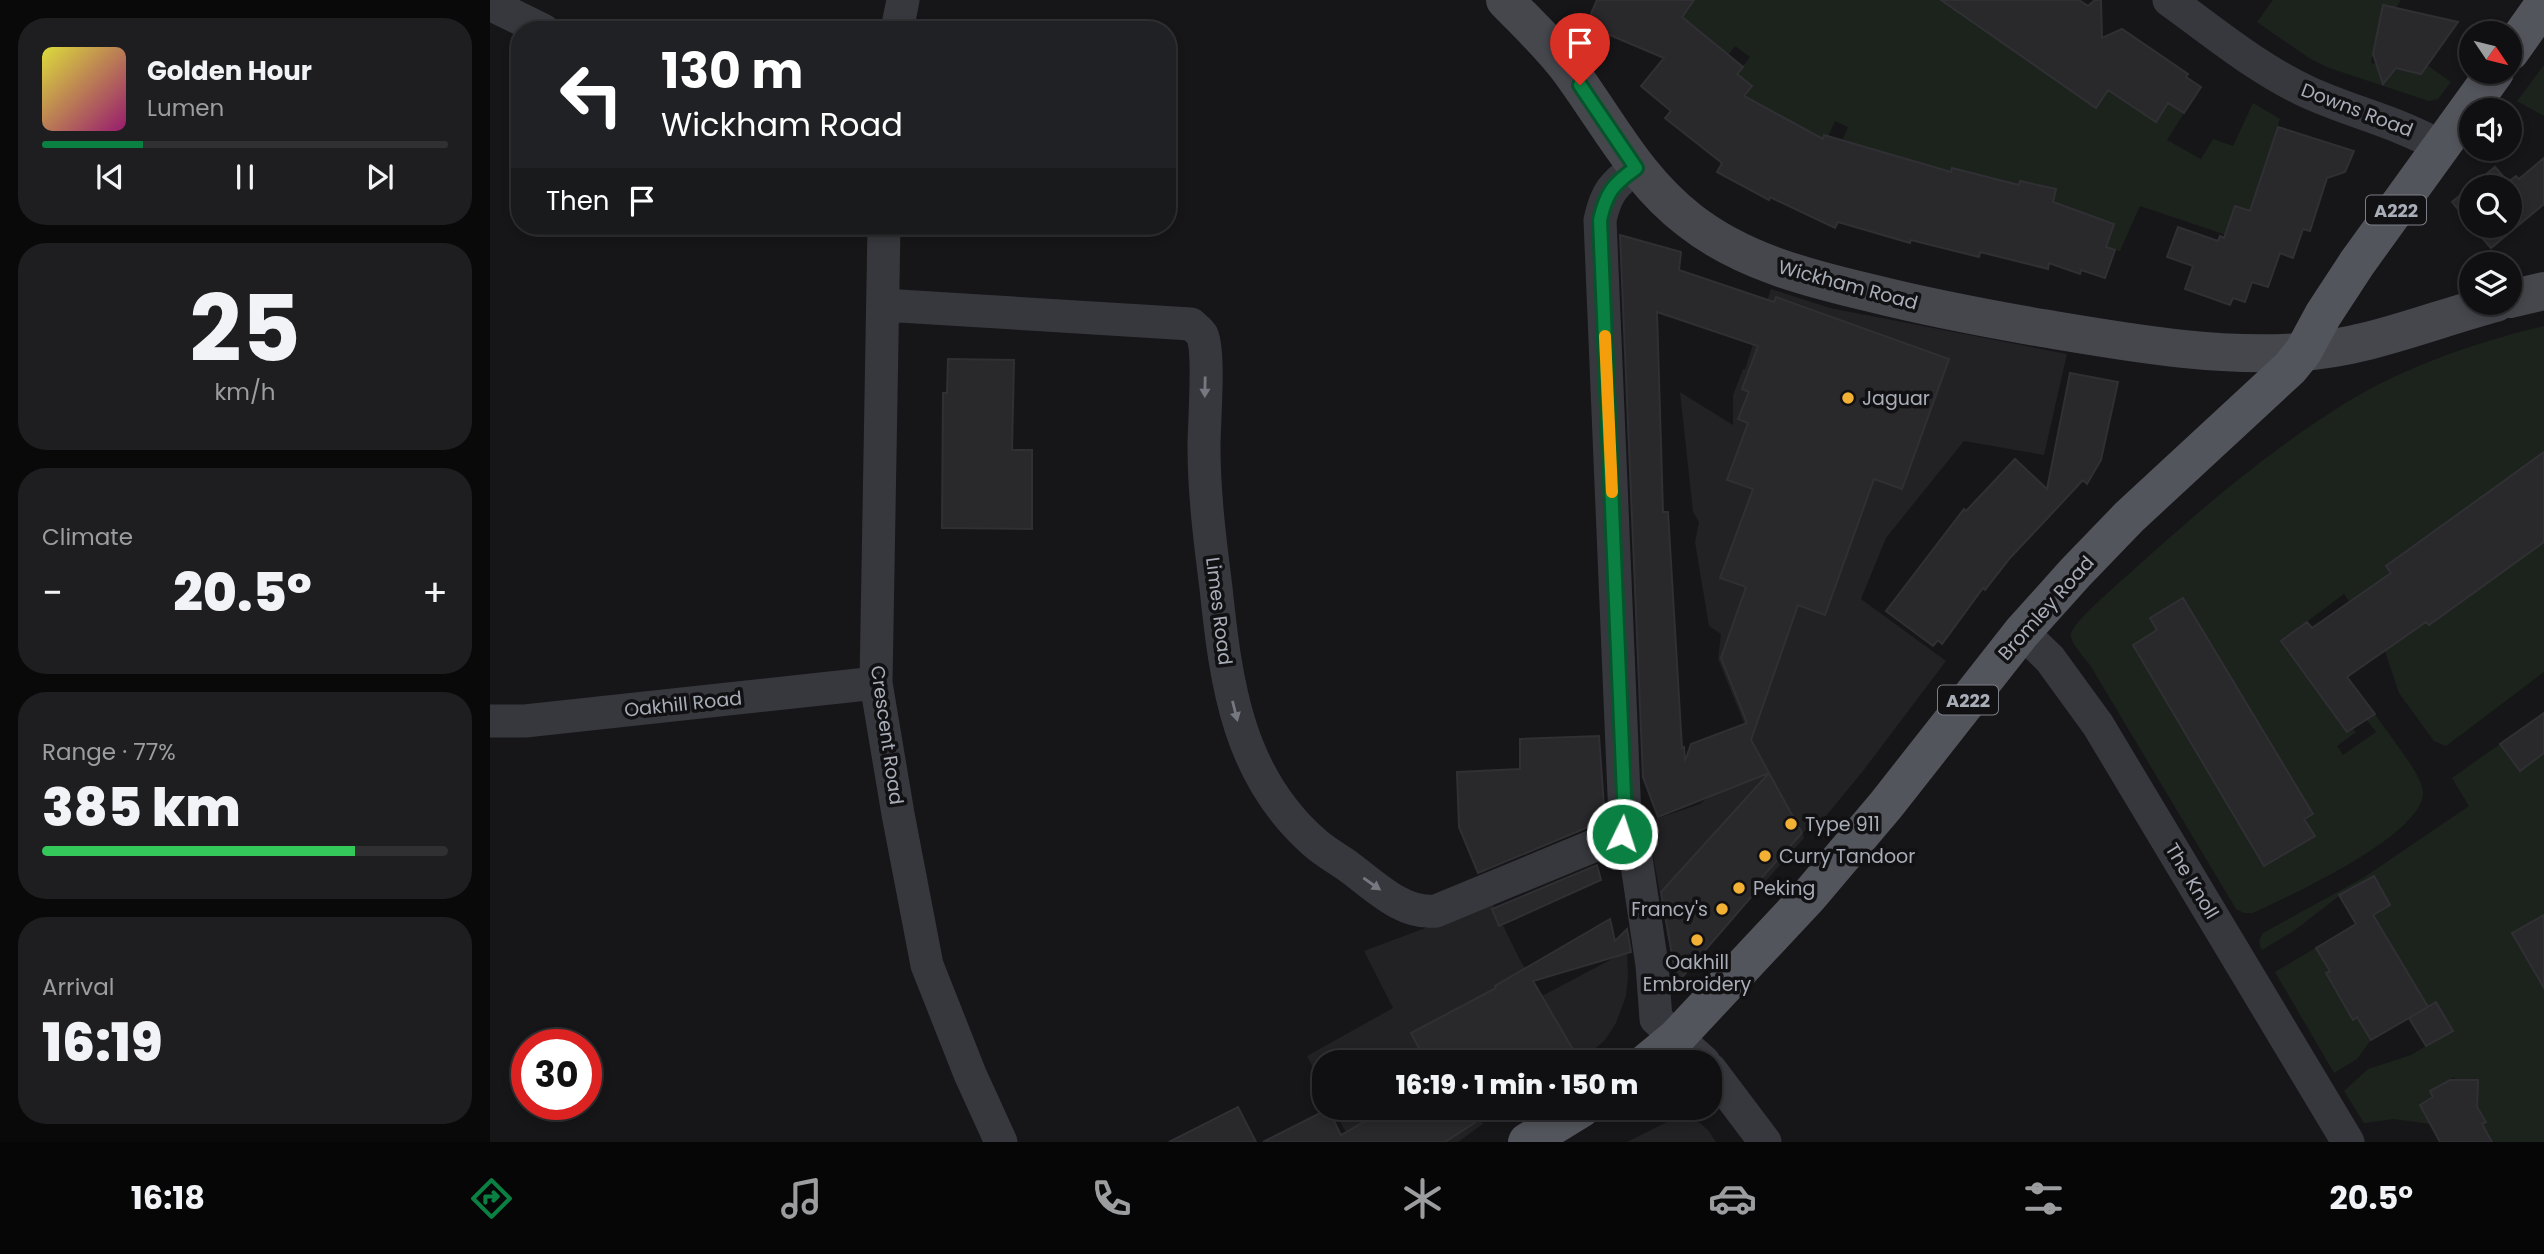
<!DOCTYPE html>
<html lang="en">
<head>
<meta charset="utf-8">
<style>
  :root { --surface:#101012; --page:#1e1e20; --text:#f1f3f6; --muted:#9c9d9f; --line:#303032; --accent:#0b8043 }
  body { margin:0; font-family:Poppins,sans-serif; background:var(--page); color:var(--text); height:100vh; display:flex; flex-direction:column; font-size:26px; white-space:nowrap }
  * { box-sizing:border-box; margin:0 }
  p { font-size:23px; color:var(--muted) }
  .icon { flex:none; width:38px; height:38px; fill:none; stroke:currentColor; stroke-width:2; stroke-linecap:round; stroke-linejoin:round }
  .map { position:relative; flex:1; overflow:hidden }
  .sheet { display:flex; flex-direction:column; gap:18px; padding:18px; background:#09090a; width:490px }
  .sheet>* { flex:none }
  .hud { position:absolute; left:21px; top:21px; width:665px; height:214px; border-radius:28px; box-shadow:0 4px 10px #0003,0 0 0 2px var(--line); background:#202124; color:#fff; overflow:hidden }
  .needle { width:46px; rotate:125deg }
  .buttons { position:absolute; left:1969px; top:21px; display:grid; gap:14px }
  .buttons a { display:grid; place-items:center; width:63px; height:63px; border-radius:50%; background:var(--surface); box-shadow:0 4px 10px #0003,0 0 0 2px var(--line); font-size:35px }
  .speed { position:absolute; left:21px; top:1029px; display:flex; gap:14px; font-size:35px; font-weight:700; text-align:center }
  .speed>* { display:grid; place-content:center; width:91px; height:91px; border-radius:50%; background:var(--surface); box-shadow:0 4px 10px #0003,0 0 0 2px var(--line); line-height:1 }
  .speed .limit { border:10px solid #d22; background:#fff; color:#111 }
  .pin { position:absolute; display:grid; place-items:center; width:60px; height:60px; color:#fff; margin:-72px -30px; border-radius:50% 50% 50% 0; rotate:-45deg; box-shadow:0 0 7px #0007 }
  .pin .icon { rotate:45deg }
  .me { position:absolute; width:77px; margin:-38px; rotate:4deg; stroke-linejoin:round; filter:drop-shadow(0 0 5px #0008) }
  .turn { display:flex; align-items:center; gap:24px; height:147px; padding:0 35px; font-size:32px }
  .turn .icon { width:91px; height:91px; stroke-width:2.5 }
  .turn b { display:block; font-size:49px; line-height:60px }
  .then { display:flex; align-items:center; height:66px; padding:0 35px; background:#0003; gap:14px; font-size:26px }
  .big { font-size:52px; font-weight:800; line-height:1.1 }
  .sheet .tile { flex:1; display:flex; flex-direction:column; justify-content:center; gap:10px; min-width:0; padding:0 24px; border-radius:28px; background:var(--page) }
  .sheet .dial { align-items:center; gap:0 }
  .dial b { font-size:91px; line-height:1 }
  .song { display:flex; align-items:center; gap:21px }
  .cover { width:84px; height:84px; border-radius:10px; background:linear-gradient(135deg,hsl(60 70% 55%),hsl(320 70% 35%)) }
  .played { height:7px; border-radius:4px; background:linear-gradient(90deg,var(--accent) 25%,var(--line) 25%) }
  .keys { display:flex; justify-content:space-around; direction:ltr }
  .heat { display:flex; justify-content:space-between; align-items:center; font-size:38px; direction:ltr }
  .charge { height:10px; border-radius:5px; background:linear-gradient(90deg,#34c759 77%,var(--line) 0) }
  .trip { position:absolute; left:822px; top:1050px; width:410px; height:70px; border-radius:28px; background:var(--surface); box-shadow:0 4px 10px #0003,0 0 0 2px var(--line); font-weight:800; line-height:70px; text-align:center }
  .tab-bar { display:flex; height:112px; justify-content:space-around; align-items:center; background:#060607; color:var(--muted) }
  .tab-bar .icon { width:49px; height:49px }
  .tab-bar .on { color:var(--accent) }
  .tab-bar b { font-size:32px; color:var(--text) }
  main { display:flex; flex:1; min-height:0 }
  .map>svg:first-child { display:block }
  .built { fill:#222225 }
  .green { fill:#1c231d }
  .building { fill:#29292c; stroke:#303034; stroke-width:2; fill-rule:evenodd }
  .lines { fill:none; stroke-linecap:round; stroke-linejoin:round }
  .street { stroke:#37383d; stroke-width:33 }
  .secondary { stroke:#45474d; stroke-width:38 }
  .primary { stroke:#53555c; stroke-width:38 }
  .oneway { fill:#757881 }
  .route-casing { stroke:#07532c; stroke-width:18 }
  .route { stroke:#0b8043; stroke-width:12 }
  .slow { stroke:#f59e0b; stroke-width:12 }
  .poi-dot { fill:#f2b134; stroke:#111113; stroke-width:2.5 }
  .labels { text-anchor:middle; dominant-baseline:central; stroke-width:7; stroke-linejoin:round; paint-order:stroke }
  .shield { fill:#111113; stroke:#7b7e86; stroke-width:2 }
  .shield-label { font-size:18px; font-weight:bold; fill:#a8adb8 }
  .street-label { font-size:19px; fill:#a8adb8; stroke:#111113 }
  .poi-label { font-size:19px; fill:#a8adb8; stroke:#111113; text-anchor:start }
</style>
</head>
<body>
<main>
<section class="sheet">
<div class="tile">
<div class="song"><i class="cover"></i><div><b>Golden Hour</b><p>Lumen</p></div></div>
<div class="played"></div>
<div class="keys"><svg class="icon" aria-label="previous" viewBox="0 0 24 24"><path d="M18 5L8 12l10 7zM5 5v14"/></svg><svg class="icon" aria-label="pause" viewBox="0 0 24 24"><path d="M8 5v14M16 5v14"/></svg><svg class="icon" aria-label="next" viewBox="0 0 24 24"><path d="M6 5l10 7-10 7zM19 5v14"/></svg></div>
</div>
<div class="tile dial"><b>25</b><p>km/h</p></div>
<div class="tile"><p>Climate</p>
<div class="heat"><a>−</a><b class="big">20.5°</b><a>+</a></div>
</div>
<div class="tile"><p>Range · 77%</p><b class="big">385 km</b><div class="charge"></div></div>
<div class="tile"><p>Arrival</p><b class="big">16:19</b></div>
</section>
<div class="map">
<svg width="2054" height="1142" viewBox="0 0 2054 1142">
  <rect width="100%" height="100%" fill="#161618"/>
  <path class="built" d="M1281 289 1340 308 1577 354 1554 455 1474 441 1396 538 1371 599 1456 661 1373 771 1336 816 1312 833 1314 838 1234 928 1186 970 1183 965 1157 822 1210 804 1234 785 1261 740 1228 659 1231 634 1219 626 1205 542 1209 522 1203 512 1190 392 1243 425V395L1253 369H1255Z
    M1002 903 1030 960 1052 996 1137 951 1138 977 1136 996 1126 1023 1115 1040 1090 1062H835V1091L817 1056 903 1008 874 951Z
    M843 1108H1007L991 1119 993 1124 968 1142H861Z
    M1197 1118 1210 1123 1218 1130 1226 1142H1137L1179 1121Z"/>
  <path class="green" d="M1204 0H1451L1606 107 1628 75 1636 102 1665 122 1678 103 1694 113 1677 140 1711 159 1723 139 1743 146 1763 103 1790 119 1760 211 1745 206 1760 243 1650 206 1630 251 1616 247 1623 223 1587 211 1559 221 1566 189 1531 181 1522 212 1462 168 1454 200 1351 143 1358 127 1345 121 1338 137 1334 136 1321 165 1307 125 1275 107 1242 111 1262 86 1247 74 1260 57 1245 46 1213 88 1189 20Z
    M1783 0H1911L1906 8 1893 5 1881 63 1886 64 1888 69 1902 73 1906 68 1931 73 1937 65 1961 82 1948 99 1939 101 1839 68 1819 58 1767 22Z
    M2054 65V116L2027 101Z
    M2054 326V672L1956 746 1944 741 1909 693 1895 651 1854 594 1791 641 1858 733 1863 729 1866 732 1847 746 1853 755 1886 732 1876 719 1885 714C1896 731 1931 773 1933 791 1936 834 1799 896 1763 913H1754L1746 909 1600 665C1595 658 1580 643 1581 634 1583 622 1629 583 1640 573 1703 516 1771 457 1843 411 1905 370 1982 343 2054 326Z
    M2010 744 2030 770 2054 753V1142H2002L1992 1124 1996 1122 1983 1100 1988 1095 1985 1083 1979 1080 1967 1082 1964 1077 1940 1091 1943 1097 1930 1105 1940 1124 1904 1119 1874 1123 1854 1091 1878 1069 1921 1055 1963 1030 1946 1002 1881 1040 1867 1059 1844 1073 1785 972 1866 924 1849 896 1805 930 1772 950C1768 943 1769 939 1773 933L1873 878 1979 806 1962 778Z"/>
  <path class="building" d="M1107 0H1204L1192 17 1253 67 1247 74 1262 86 1254 96 1333 139 1334 135 1461 172 1462 168 1529 185 1530 181 1566 189 1563 202 1624 224 1616 247 1625 250 1615 278 1591 270 1590 274 1559 263 1558 269 1490 252 1489 257 1421 240 1420 243 1348 222 1345 228 1280 197 1279 200 1227 172 1232 163 1175 118 1181 111 1151 86 1174 58 1096 25Z
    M1451 0H1589L1598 6 1605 0H1611L1612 38 1632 29 1698 74 1696 77 1711 87 1694 113 1678 103 1666 122 1618 90 1606 108Z
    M1893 5 1968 22 1931 74 1906 68 1893 84 1883 54Z
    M1788 127 1864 151 1855 172 1837 178 1820 231 1813 229 1803 258 1790 253 1778 287 1762 282 1755 302 1743 298 1740 305 1695 289 1703 266 1677 257 1688 227 1728 241 1730 236 1734 238 1745 206 1760 211Z
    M2054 158V204L2001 248 1982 226H2020V187H1981V225L1962 202 2005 167 2018 182 2026 176 2029 179Z
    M1130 235 1191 252 1189 270 1284 302 1286 297 1459 359 1412 489 1384 479 1335 615 1308 605 1261 740 1279 773 1168 817 1153 777ZM1167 312 1268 346 1252 389 1259 392 1248 419 1258 423 1237 480 1263 489 1230 578 1256 587 1231 658 1257 723 1201 744 1195 761 1194 747 1192 748 1178 512H1173Z
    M458 359 524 360 522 450H542V529L452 528 453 393H457Z
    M1580 373 1628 382 1611 460 1597 484 1593 480 1552 524 1520 558 1495 590 1493 588 1452 644 1448 640 1443 646 1396 611 1474 509 1476 511 1525 459 1557 489Z
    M2054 452V542L1939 625 1936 622 1857 677 1885 714 1857 732 1791 641 1817 622 1822 628 1901 573 1896 566Z
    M1693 598 1823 814 1814 819 1825 836 1774 866 1643 645 1667 630 1660 618Z
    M2054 713V753L2030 771 2010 744Z
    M1109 736 1115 820 988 873 969 827 967 772 1030 769V739Z
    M1279 773 1312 833 1265 885 1268 889 1187 983 1171 892Z
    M1107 865 1111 880 1009 926 1002 909Z
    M1884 876 1900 905 1883 915 1938 1007 1881 1040 1867 1017 1863 1020 1836 973 1840 971 1826 948 1866 924 1849 895Z
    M2054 915V988L2022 933Z
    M1120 919 1125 941 1137 929 1141 952 1043 981 1085 1053 1072 1062H936L921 1033 1006 988 1005 986Z
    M1946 1002 1963 1031 1936 1046 1919 1018Z
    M1960 1080H1988L1987 1107 1996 1122 1992 1124 2002 1142H1950L1930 1105 1943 1097 1940 1091Z
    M748 1107 766 1142H679Z
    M898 1108H1007L955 1142H773L838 1109 851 1135Z"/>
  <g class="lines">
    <path class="street" d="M1679 0C1725 33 1770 71 1822 94 1865 113 1910 123 1951 147
      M0 4 53 30
      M407 30 413 0
      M394 226 386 683 408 814 437 965 480 1074 511 1142
      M393 305 701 324C704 327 710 331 712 335 720 351 714 424 714 446 714 494 720 541 726 588 736 684 748 776 825 843 835 852 848 859 859 867 885 886 913 915 946 911L1132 834
      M1532 632 1560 659 1608 725 1858 1142
      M0 721H35L386 683
      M1132 834 1135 819 1110 220C1116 193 1123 184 1146 168
      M1132 834 1140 843 1146 858 1162 965 1166 1019 1214 1062
      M1220 1069 1275 1142"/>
    <path class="secondary" d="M1015 0C1038 24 1064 48 1083 75 1120 126 1148 181 1199 220 1251 261 1317 278 1381 293 1437 307 1494 318 1552 328 1637 342 1723 358 1810 352 1877 348 1942 320 2006 303
      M2020 299 2054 291"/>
    <path class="primary" d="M2020 52 2054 4
      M1157 1062 1186 1038 1319 896 1396 805 1532 632 1585 573 1639 517 1800 368 1813 352 1833 315 1867 263 2005 72
      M1037 1142 1092 1108"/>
  </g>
  <defs><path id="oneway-solid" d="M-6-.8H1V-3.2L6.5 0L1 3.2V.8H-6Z" transform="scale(1.75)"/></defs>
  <g class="oneway">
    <use href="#oneway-solid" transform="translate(715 387) rotate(91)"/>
    <use href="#oneway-solid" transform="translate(745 711) rotate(76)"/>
    <use href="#oneway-solid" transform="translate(882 884) rotate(35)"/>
  </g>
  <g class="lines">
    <defs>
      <path id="route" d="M1090 85 1146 168C1123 184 1116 193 1110 220L1135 819 1132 834"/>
    </defs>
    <use href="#route" class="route-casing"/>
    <use href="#route" class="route"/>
    <path class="slow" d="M1115 336 1122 492"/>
  </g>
  <g class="poi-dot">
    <circle cx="1358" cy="398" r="7"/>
    <circle cx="1301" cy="824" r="7"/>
    <circle cx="1275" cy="856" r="7"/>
    <circle cx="1249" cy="888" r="7"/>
    <circle cx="1232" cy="909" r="7"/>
    <circle cx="1207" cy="940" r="7"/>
  </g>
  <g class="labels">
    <g class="shield">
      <rect x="1876" y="195.5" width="60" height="29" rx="5"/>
      <rect x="1448" y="685.5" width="60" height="29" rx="5"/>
    </g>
    <g class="shield-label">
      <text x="1906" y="210">A222</text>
      <text x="1478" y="700">A222</text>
    </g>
    <g class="street-label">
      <text transform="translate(1867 110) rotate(21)">Downs Road</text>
      <text transform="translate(1358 285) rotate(15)">Wickham Road</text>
      <text transform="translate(1556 608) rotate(-48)">Bromley Road</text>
      <text transform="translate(729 611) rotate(83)">Limes Road</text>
      <text transform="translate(193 704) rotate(-6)">Oakhill Road</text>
      <text transform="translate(397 735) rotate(82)">Crescent Road</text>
      <text transform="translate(1702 881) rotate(59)">The Knoll</text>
    </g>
    <g class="poi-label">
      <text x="1372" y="398">Jaguar</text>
      <text x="1315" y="824">Type 911</text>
      <text x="1289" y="856">Curry Tandoor</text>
      <text x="1263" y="888">Peking</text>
      <text x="1218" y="909" text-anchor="end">Francy's</text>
      <text x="1207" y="962" text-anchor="middle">Oakhill<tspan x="1207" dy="22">Embroidery</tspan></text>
    </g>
  </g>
</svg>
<div class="buttons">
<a><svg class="needle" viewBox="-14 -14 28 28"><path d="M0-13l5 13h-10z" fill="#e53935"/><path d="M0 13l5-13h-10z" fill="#9c9d9f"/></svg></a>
<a><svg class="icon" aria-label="sound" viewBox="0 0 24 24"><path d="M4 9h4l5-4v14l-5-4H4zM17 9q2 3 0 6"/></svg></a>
<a><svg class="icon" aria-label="search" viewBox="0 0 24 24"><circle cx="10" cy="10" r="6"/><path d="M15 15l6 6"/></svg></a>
<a><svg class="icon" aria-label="layers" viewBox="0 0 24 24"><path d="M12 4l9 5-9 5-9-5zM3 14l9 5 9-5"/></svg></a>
</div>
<div class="speed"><div class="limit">30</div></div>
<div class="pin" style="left:1090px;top:85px;background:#d93025"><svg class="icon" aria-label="arrive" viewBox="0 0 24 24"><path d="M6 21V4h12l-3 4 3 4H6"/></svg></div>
<svg class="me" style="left:1132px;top:834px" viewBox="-20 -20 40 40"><circle r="17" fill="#0b8043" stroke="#fff" stroke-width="3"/><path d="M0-11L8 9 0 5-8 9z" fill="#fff"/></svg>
<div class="trip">16:19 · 1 min · 150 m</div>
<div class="hud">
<div class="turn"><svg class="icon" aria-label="left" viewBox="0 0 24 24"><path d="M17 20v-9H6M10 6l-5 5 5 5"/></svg><div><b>130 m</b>Wickham Road</div></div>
<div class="then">Then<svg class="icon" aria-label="arrive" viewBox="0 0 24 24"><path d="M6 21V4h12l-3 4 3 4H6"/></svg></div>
</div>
</div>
</main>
<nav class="tab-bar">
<b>16:18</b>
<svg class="icon on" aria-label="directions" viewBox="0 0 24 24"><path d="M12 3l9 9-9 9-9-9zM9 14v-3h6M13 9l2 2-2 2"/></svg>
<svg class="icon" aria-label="music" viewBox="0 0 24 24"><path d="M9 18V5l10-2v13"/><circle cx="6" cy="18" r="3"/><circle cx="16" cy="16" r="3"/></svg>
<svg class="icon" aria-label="phone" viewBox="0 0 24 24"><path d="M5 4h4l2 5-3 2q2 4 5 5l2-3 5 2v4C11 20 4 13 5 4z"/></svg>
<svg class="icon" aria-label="climate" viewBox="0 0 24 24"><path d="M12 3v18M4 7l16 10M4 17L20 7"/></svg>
<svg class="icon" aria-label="car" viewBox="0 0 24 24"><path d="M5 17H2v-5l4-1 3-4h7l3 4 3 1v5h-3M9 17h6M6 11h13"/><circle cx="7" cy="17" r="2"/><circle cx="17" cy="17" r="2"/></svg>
<svg class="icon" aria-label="filters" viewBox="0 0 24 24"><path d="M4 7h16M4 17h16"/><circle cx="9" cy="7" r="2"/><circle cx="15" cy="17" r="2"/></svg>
<b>20.5°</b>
</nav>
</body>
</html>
